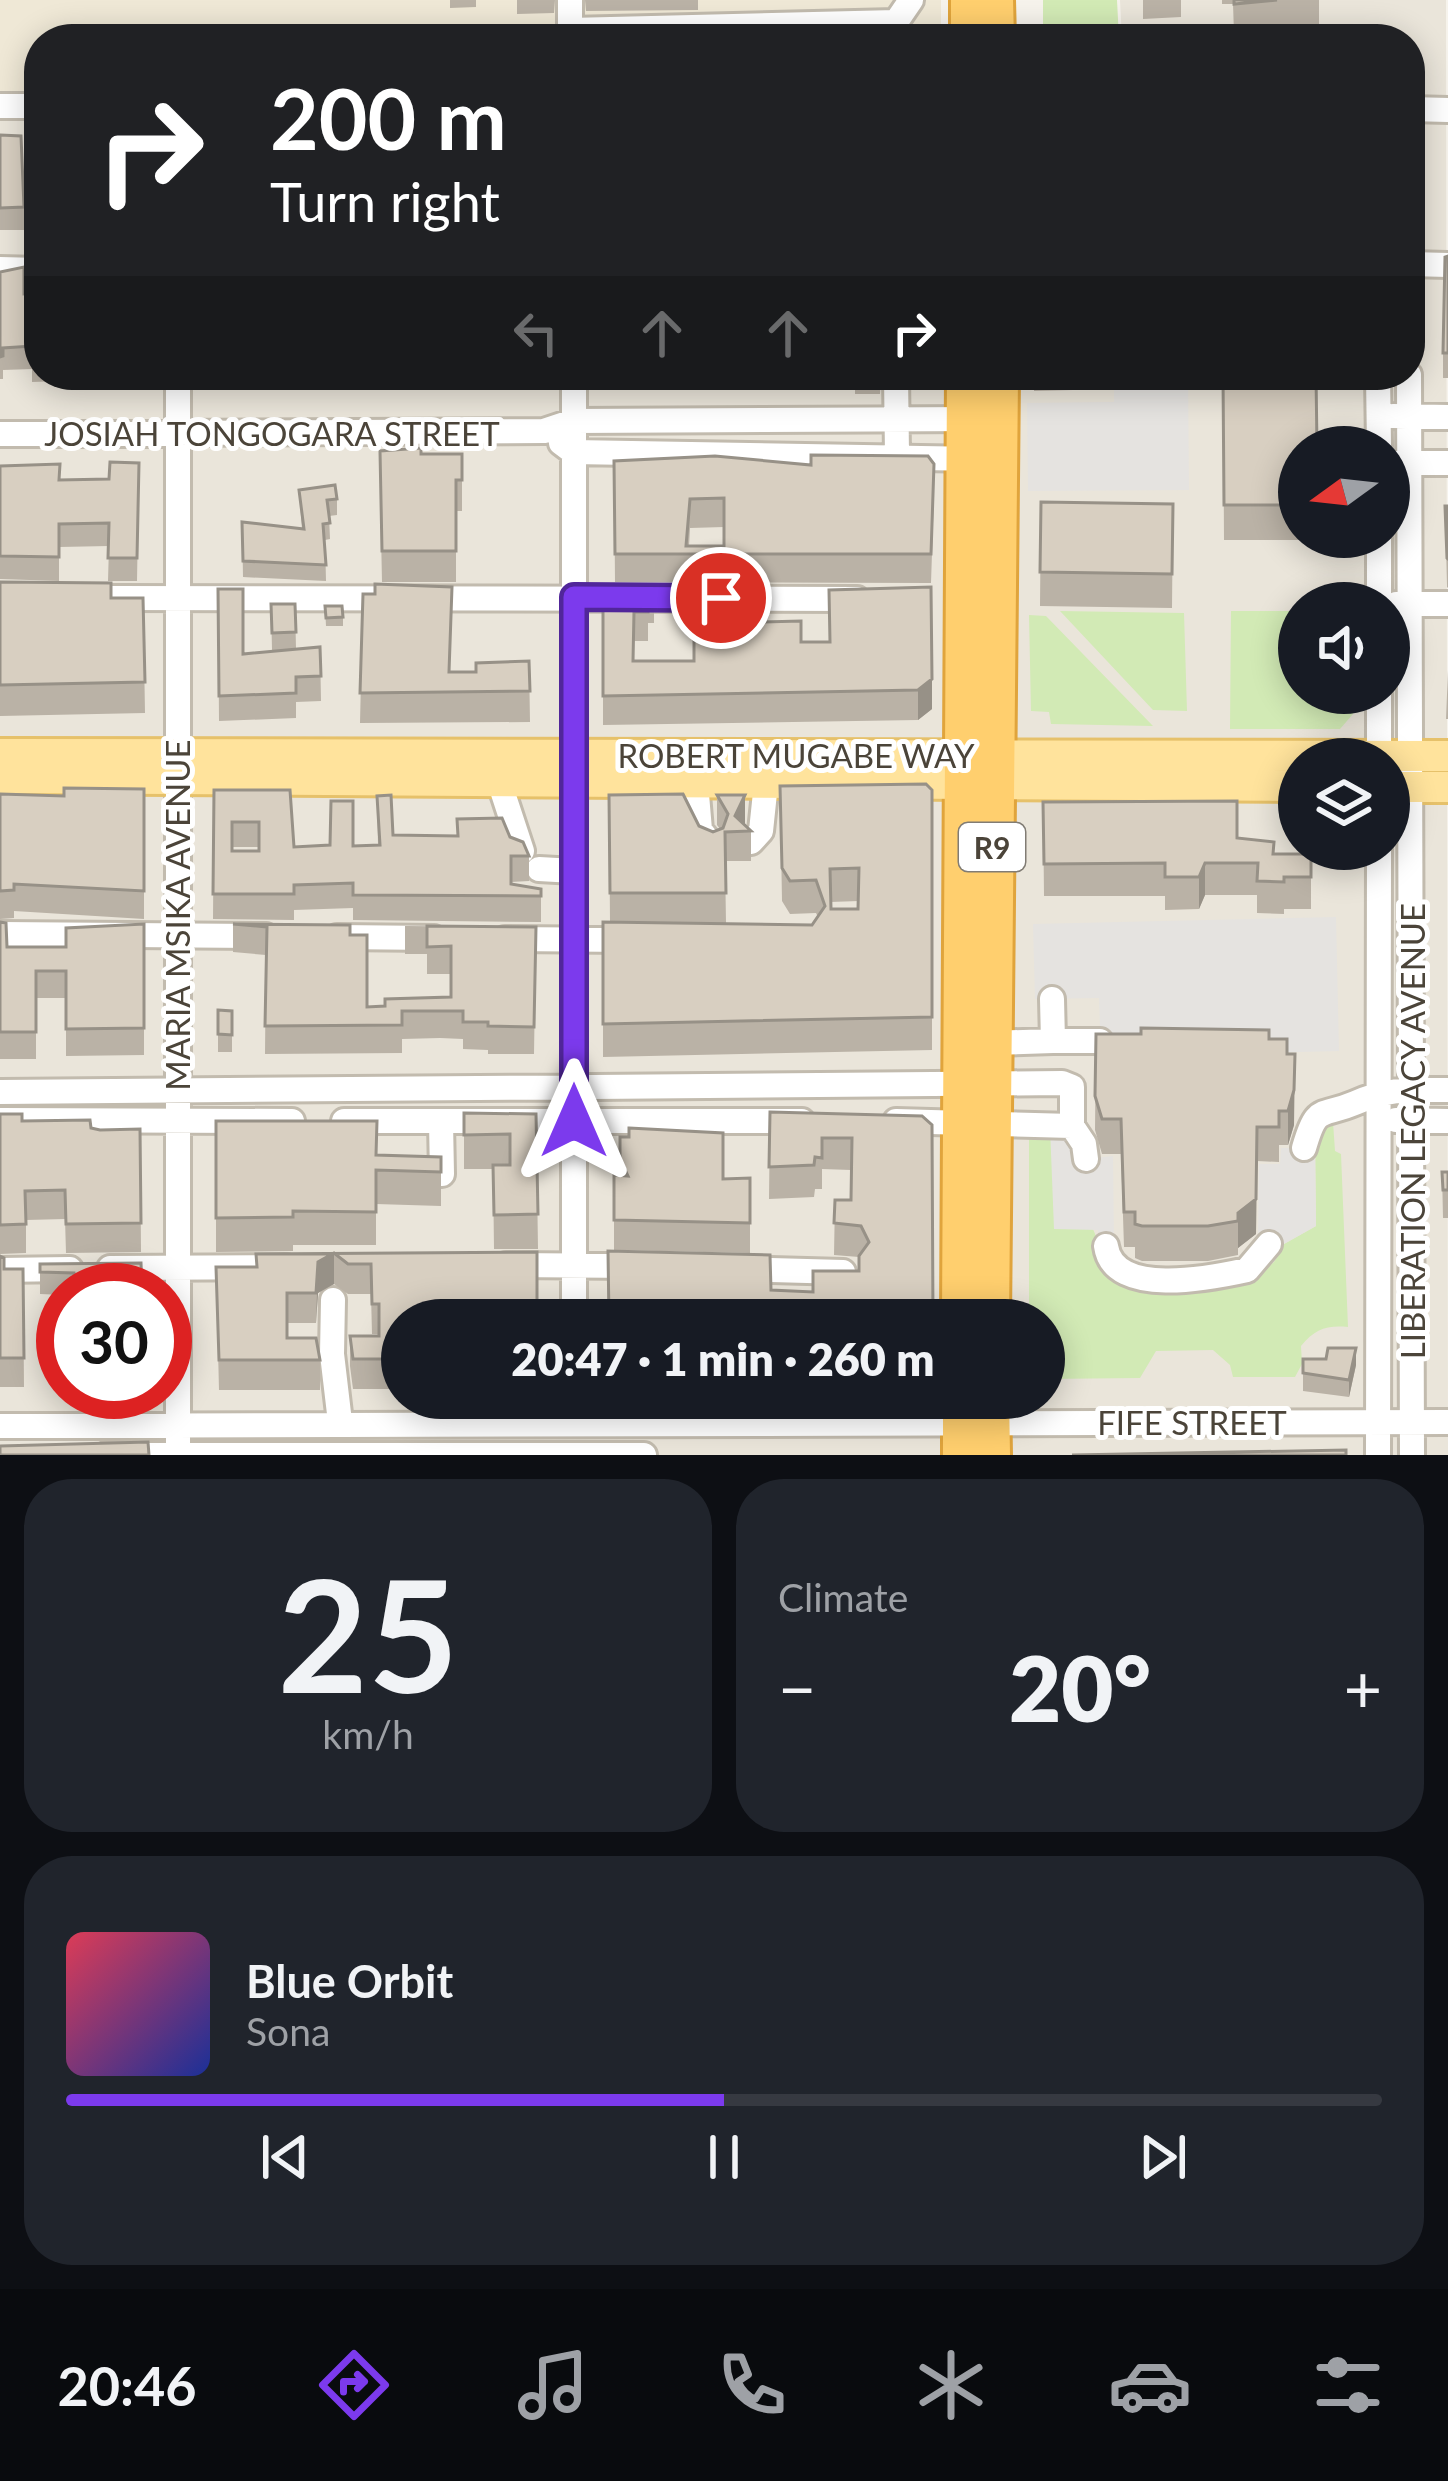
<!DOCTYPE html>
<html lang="en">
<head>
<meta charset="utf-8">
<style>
  :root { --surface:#171b24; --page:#20242c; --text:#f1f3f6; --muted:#9ea1a6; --line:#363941; --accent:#7c3aed }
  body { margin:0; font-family:Lato,sans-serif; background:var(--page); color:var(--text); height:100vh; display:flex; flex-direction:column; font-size:45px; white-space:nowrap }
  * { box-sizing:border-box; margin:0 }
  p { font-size:39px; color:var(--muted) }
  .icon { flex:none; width:66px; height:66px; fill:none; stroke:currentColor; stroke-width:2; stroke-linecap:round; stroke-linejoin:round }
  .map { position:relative; height:1455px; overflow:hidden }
  .drawer { display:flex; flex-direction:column; gap:24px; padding:24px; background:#0d0f14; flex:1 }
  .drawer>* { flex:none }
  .guide { position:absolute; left:24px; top:24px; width:1401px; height:366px; border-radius:48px; box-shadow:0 6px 30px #0003; background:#202124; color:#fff; overflow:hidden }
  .needle { width:78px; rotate:255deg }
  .buttons { position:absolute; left:1278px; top:426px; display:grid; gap:24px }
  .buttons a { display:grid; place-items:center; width:132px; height:132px; border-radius:50%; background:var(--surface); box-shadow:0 6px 30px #0003; font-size:60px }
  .speed { position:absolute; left:36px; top:1263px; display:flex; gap:24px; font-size:60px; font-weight:700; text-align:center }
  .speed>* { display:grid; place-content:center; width:156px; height:156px; border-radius:50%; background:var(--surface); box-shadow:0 6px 30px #0003; line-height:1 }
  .speed .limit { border:18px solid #d22; background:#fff; color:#111 }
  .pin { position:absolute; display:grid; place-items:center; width:102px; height:102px; color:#fff; margin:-51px; border:6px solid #fff; border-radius:50%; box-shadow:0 3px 12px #0007 }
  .me { position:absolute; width:132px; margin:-66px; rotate:0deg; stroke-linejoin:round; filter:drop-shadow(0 0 9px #0008) }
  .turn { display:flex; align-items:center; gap:42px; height:252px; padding:0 48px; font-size:54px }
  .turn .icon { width:156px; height:156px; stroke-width:2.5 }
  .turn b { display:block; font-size:84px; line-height:102px }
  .lanes { display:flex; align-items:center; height:114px; padding:0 48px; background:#0003; justify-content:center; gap:60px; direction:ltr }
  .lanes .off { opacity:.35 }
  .big { font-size:90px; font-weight:800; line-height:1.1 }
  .drawer .tile { flex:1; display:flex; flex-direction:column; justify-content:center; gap:18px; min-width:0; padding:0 42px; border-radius:48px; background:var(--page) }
  .drawer .dial { align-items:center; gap:0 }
  .dial b { font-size:156px; line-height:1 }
  .song { display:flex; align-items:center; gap:36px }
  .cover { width:144px; height:144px; border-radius:18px; background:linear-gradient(135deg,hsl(350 70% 55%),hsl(230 70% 35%)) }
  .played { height:12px; border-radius:6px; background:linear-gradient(90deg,var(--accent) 50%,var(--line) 50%) }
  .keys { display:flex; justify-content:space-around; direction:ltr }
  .heat { display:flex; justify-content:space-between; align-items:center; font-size:66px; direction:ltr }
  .drawer .tiles { flex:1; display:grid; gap:24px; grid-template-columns:1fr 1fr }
  .tile:last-child { grid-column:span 2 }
  .trip { position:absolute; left:381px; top:1299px; width:684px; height:120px; border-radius:60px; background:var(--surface); box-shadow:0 6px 30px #0003; font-weight:800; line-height:120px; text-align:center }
  .menu { display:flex; height:192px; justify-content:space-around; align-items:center; background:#090b0e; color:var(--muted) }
  .menu .icon { width:84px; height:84px }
  .menu .selected { color:var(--accent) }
  .menu b { font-size:54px; color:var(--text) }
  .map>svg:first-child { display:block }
  .residential { fill:#eae5da; fill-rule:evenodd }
  .education { fill:#efe8d6 }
  .green { fill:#d2eab5 }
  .parking { fill:#e5e3e0 }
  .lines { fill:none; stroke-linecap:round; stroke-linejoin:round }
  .minor-casing { stroke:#c2bbae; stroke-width:30 }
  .major-casing { stroke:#e6c16a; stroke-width:36 }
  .highway-casing { stroke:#e0a43c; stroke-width:42 }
  .minor { stroke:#fff; stroke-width:24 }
  .major { stroke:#ffe39c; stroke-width:30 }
  .highway { stroke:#ffcf6e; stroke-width:36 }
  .wall { fill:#bab2a6; fill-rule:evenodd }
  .shaded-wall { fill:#979187 }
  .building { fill:#d8cfc1; stroke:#979187; stroke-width:3; fill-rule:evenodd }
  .route-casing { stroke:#51269a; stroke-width:30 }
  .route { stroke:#7c3aed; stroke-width:21 }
  .labels { text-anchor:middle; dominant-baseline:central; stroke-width:10; stroke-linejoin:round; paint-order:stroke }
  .shield { fill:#fff; stroke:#817c74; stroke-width:3 }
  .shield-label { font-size:30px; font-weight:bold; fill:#4b4439 }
  .street-label { font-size:33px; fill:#4b4439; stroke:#fff }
</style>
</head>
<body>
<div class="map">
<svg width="1448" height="1455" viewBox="0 0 1448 1455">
  <rect width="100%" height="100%" fill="#f6f3ec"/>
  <path class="residential" d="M1120 0H1446L1448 1455H0V114H39V375H1410V39H1122ZM1299 447H1389V537H1299ZM1299 603H1389V693H1299ZM1299 759H1389V849H1299ZM63 1290H165V1392H63ZM402 1320H1044V1398H402Z"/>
  <path class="education" d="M0 0H941V39H39V97L0 98Z"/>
  <path class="green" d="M1043 0H1117L1119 39H1043Z
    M1060 611 1184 613 1187 711 1153 710Z
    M1231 611H1299V693H1354L1353 714 1340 729H1230Z
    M1029 615 1046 616 1153 726 1051 724 1049 712 1031 711Z
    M1315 1122H1333L1335 1151 1341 1154 1348 1327C1327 1325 1315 1329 1301 1346L1302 1364 1295 1377H1233L1230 1365 1213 1350 1156 1351 1140 1378 1044 1379V1320H1029V1128L1050 1127 1114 1279 1143 1283 1252 1278 1274 1262 1284 1244 1316 1226Z"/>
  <path class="parking" d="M1114 375H1188L1189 490 1028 491 1027 403 1114 402Z
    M1336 917 1339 1051 1101 1057 1099 998 1035 999 1033 924Z
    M1084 1125 1086 1159 1113 1156 1114 1246H1098V1230L1054 1229 1050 1127Z
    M1281 1148H1315L1316 1226 1284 1244H1258L1259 1164H1280Z"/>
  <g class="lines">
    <defs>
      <path id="minor" d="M570 0V30
        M570 39V30L896 22 911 0
        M0 106H39
        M1410 109 1448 110
        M1410 264 1448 265
        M0 269 39 270
        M178 375V1455
        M574 375V1320
        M896 375 897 455
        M1378 375 1379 447
        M1409 375 1412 1455
        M1393 416 1448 417
        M0 434 544 431 574 421 980 419
        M561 443 573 452 979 459
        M1389 463H1448
        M112 598 857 599
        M1379 603V537
        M1396 604H1448
        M1379 759V693
        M499 781 522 851
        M696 783 700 830 712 845
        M751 842 761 831 766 783
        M539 869 574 871
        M0 934 266 936
        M337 937 434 938
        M505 939 632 940
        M1052 999 1053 1041H1100
        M991 1043 1053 1041
        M0 1092 1062 1083 1072 1087V1126
        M0 1120 292 1121
        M1396 1120 1448 1121
        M344 1121H802
        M896 1121 1072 1126 1084 1144 1086 1159
        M1304 1148C1317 1103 1320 1118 1355 1103 1389 1088 1410 1090 1448 1090
        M412 1174H442L441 1122
        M1106 1246C1113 1298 1211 1278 1247 1270L1269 1244
        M506 1265 640 1266
        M110 1268 286 1267
        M740 1269 843 1272
        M0 1270 70 1269
        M333 1300 332 1354 340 1422
        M0 1426 1448 1422
        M106 1455H644
        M1378 1455 1379 849"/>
      <path id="major" d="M0 754 1448 756
        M0 778 1299 786
        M1389 787H1448"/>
      <path id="highway" d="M995 0 996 39
        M969 39V0
        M960 1320 965 375
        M991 1320 1000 375
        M961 1398V1455
        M991 1398 992 1455"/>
    </defs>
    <use href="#minor" class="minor-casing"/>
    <use href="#major" class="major-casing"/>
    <use href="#highway" class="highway-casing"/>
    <use href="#minor" class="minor"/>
    <use href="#major" class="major"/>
    <use href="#highway" class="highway"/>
  </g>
  <path class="wall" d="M450 0H476V7L450 8Z
    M517 0H555L554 13 517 14Z
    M585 0H698V10L586 11Z
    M1143 0H1181V17L1143 19Z
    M1222 0H1319V26L1234 33 1233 4H1222Z
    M0 135 24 207V230H0Z
    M1448 256V378H1443V353Z
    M0 272 24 294 39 293V375H63V381L32 382V369L3 370V379H0Z
    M224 375H279L224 378Z
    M616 375H732V386L616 385Z
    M768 375H807V388L768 387Z
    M855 375H881L880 394H855Z
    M1034 375H1112V389L1034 391Z
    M1223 375 1299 447V537H1317V540H1224Z
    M421 454H462V511H456V582H382L380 483Z
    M614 461 934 493 931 583 615 582ZM724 527V546H689L690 528Z
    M139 463 137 581H108L109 546 59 547V581L0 579V466L59 480 109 479Z
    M299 490 337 499V515L329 516 330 539 325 540 326 581 243 577 242 522 302 529Z
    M1041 502 1173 504 1172 608 1040 606Z
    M1445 506H1448V588L1447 587Z
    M0 582 111 598H143L145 713 0 716Z
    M603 586H654V623H648V641H634L633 661H694L760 622 801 642H829L931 587 932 709 918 720 603 725Z
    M218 589 243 654 294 650H272L271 604H295L296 649 320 647 321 701 296 702V718L219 721Z
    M363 594 450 672H476L529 661 530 722 360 723Z
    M325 606 343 617V626H326Z
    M1448 670V719H1446Z
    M780 786 932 790V1050L603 1057V922L812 925 818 917 816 913 790 914 782 901ZM859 901 858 909H831L830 902Z
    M144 789V919L14 911V918L0 919V794L64 796Z
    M214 790 294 847 378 845 377 796 393 835 510 837 529 856V881L511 882V884L541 889V922L353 920V908L294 910V920L213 919ZM232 847H259V851H232Z
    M609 795 713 832 720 829 717 825V795L751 831V861H725L726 923 610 922Z
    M1043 802 1237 838 1274 854H1311V909H1284V914L1257 913V895H1205L1199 909 1165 910V896H1044Z
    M0 922 7 947H66L144 924V1055L66 1056V998H36V1059H0Z
    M233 924 350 935 367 1007 385 1006 451 997V974H427V954H405V926L536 927 534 1054H488V1050L463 1049V1039L440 1038 402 1039V1053L265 1054 266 955 233 952Z
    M218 1010 232 1011V1052H218Z
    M1096 1034 1269 1039 1287 1054 1294 1125 1288 1145H1279V1162L1257 1161 1256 1234 1238 1248V1255L1208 1261H1142L1135 1258V1247H1124L1121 1154H1102L1095 1130Z
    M770 1112 922 1116 933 1320 771 1290 813 1292 859 1271V1257L834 1255 835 1200H851V1170L822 1169V1189H815L814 1197 769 1199Z
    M464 1113 536 1114 538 1249H494L493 1169H464Z
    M0 1114 22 1121 100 1130 140 1129 141 1252 66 1253 65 1219 26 1220V1253L0 1254Z
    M216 1121 377 1155 441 1157V1206L376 1204V1245H293V1251L216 1252Z
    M620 1137 723 1179 750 1178V1253L614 1250V1175H620Z
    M1442 1172H1448V1218H1443Z
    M537 1252 402 1320V1389H353L350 1366V1336H379V1334H372L371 1294H348L334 1284 318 1293 316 1323H287V1338L320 1360V1390H219L216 1267H257L256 1254Z
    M0 1256 4 1269H23L24 1387H0Z
    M40 1264 142 1290H63V1295L40 1294Z
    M1303 1359 1356 1365 1349 1397 1303 1391Z"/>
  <path class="shaded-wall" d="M932 679V709L918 720V690Z
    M745 795V824L742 832 735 816Z
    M1205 863V895L1199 909V877Z
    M1295 1054 1294 1125 1288 1145V1111Z
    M1257 1127 1256 1234 1238 1248V1213Z
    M334 1253V1284L318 1293 316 1323 318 1262Z
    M1356 1348V1365L1349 1397V1380Z"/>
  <path class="building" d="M1234 0H1277L1234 4Z
    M0 135 21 136 24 207 0 208Z
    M1448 256V353H1443L1445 257Z
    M24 267V294L39 293V359H32V346L3 348V356L0 357V272Z
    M1223 375H1316L1317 447H1299V505H1224Z
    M421 448V454H462V480H456V551H382L380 451Z
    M811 455 928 456 934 464 931 554H615L614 461 715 456 811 465ZM724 498V546H686L690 499Z
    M110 462 139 463 137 558H108L109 523 59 524V557L0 556V466L60 464 59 480 109 479Z
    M335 485 337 499 327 500 330 523 323 524 326 565 243 561 242 522 304 529 299 490Z
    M1041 502 1173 504 1172 574 1040 572Z
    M1445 506H1448V559L1447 558Z
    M0 582 111 583V598H143L145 682 0 685Z
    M375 584 452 587 449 672H476V663L529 661 530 691 360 693 363 594H375Z
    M603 586H654V593H648V612H634L633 661H694V586H760V622L801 621V642H830L829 590 931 587 932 679 918 690 603 696Z
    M218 589H243V654L320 647 321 676 296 677V693L219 696Z
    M271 604H295L296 632 272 633Z
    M325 606H342L343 617 326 618Z
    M926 784 932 790V1017L603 1024V922L812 925 825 906 816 880 790 881 782 868 780 786ZM859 868 858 909H831L830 869Z
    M64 788 144 789V891L14 884V890L0 891V794L64 796Z
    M214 790H290L294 847 330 845 331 801H353V846L380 845 377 796 391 795 393 835 458 836 457 819 502 818 510 837 523 842 529 856H511V884L541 889V896L353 895V883L294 885V894H213ZM232 822H259V851H232Z
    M683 794 699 826 713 832 723 828 728 814 717 795H745L735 816 751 831 725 832 726 893H610L609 795Z
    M1237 801V838L1274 842 1273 854H1311V877H1284V882L1257 881 1258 863H1205L1199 877H1165V863L1044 864 1043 802Z
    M0 922 6 923 7 947H66V928L144 924V1028L66 1029V971H36V1032H0Z
    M233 924 350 925V935H367V1007L385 1006V999L451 997V946L427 947V926L536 927 534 1027 488 1026V1022H463V1011H402V1025L265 1026 267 927Z
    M218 1010 232 1011V1035L218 1034Z
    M1141 1028 1269 1030V1039H1287V1054H1295L1294 1090 1288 1111H1279V1127H1257L1256 1199 1238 1213V1221L1208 1226H1142L1135 1224V1212H1124L1121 1119H1102L1095 1096 1096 1034H1141Z
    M770 1112 922 1116 932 1125 933 1320H609L608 1251 770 1255 771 1290 813 1292V1271H859V1256L869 1242 861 1226 834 1223 835 1200H851L852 1138H822V1158L815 1157 814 1165 769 1167Z
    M464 1113 536 1114 538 1214 494 1215 493 1165H510V1134L464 1135Z
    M0 1114H22V1121L90 1120 91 1128 100 1130 140 1129 141 1223 66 1224 65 1190 25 1191 26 1224 0 1225Z
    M216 1121H377L376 1155 441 1157V1172L376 1170V1212L293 1211V1217L216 1218Z
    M629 1128 723 1133V1179L750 1178V1223L614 1220V1175L628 1176 620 1159V1137H629Z
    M1442 1172H1448V1190H1443Z
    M537 1252V1320H402V1359H353L350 1336H379V1304H372L371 1264H348L334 1253 318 1262 316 1293H287V1338H316L320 1360H219L216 1267H257L256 1254Z
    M0 1256 4 1258V1269H23L24 1358H0Z
    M141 1263 142 1290H75L74 1273 40 1272V1264Z
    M1328 1348H1356L1349 1380 1303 1373V1359H1326Z
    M148 1442 149 1455H0V1446Z
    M1346 1450V1455H1072Z"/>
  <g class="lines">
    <defs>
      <path id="route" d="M574 1121V597L721 598"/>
    </defs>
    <use href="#route" class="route-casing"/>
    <use href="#route" class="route"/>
  </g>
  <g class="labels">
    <rect class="shield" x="959" y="823" width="66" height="48" rx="9"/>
    <g class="shield-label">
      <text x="992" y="847">R9</text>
    </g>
    <g class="street-label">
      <text x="272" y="433">JOSIAH TONGOGARA STREET</text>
      <text x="796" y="755">ROBERT MUGABE WAY</text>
      <text transform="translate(177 915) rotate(-90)">MARIA MSIKA AVENUE</text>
      <text transform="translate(1412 1131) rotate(-90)">LIBERATION LEGACY AVENUE</text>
      <text x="1192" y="1422">FIFE STREET</text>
    </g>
  </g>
</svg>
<div class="buttons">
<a><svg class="needle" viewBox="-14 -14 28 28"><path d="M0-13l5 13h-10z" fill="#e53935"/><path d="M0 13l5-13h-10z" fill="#9ea1a6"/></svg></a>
<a><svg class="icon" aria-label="sound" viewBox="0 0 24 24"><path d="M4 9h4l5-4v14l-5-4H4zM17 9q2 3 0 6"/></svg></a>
<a><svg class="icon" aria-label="layers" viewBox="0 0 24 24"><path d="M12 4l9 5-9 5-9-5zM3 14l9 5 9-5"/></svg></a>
</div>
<div class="speed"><div class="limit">30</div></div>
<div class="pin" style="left:721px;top:598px;background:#d93025"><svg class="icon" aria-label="arrive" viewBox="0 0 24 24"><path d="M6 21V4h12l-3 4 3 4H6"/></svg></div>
<svg class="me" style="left:574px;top:1121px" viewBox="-20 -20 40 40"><path d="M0-17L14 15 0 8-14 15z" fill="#7c3aed" stroke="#fff" stroke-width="4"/></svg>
<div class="trip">20:47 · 1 min · 260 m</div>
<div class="guide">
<div class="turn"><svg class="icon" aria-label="right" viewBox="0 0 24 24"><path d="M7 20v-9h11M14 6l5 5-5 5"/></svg><div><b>200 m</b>Turn right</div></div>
<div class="lanes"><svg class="icon off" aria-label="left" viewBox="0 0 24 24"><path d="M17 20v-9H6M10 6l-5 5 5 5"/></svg><svg class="icon off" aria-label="ahead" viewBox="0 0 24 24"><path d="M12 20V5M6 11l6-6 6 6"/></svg><svg class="icon off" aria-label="ahead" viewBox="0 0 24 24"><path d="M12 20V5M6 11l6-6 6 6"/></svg><svg class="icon" aria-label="right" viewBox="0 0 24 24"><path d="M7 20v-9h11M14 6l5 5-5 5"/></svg></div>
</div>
</div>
<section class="drawer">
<div class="tiles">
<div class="tile dial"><b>25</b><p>km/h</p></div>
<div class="tile"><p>Climate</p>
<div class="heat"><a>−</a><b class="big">20°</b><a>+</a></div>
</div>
<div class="tile">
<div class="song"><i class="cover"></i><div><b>Blue Orbit</b><p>Sona</p></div></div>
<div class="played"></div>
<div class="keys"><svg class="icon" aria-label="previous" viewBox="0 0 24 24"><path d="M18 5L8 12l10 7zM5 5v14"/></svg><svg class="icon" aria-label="pause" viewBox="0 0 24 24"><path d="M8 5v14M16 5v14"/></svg><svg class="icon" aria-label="next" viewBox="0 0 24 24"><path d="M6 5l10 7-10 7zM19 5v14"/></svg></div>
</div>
</div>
</section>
<nav class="menu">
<b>20:46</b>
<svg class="icon selected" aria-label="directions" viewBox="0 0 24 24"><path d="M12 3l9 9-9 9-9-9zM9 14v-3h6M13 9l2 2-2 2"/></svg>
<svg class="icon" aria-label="music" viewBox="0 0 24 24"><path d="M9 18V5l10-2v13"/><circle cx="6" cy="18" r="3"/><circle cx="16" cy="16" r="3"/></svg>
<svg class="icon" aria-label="phone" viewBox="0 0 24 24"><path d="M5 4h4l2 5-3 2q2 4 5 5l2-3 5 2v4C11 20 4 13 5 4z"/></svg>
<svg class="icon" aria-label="climate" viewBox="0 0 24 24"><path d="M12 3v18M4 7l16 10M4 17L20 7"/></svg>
<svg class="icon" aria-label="car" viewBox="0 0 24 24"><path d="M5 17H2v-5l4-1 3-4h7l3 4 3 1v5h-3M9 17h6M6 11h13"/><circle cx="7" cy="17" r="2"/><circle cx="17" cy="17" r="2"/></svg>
<svg class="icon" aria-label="filters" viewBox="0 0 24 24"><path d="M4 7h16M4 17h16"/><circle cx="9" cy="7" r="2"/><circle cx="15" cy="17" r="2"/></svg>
</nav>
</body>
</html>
